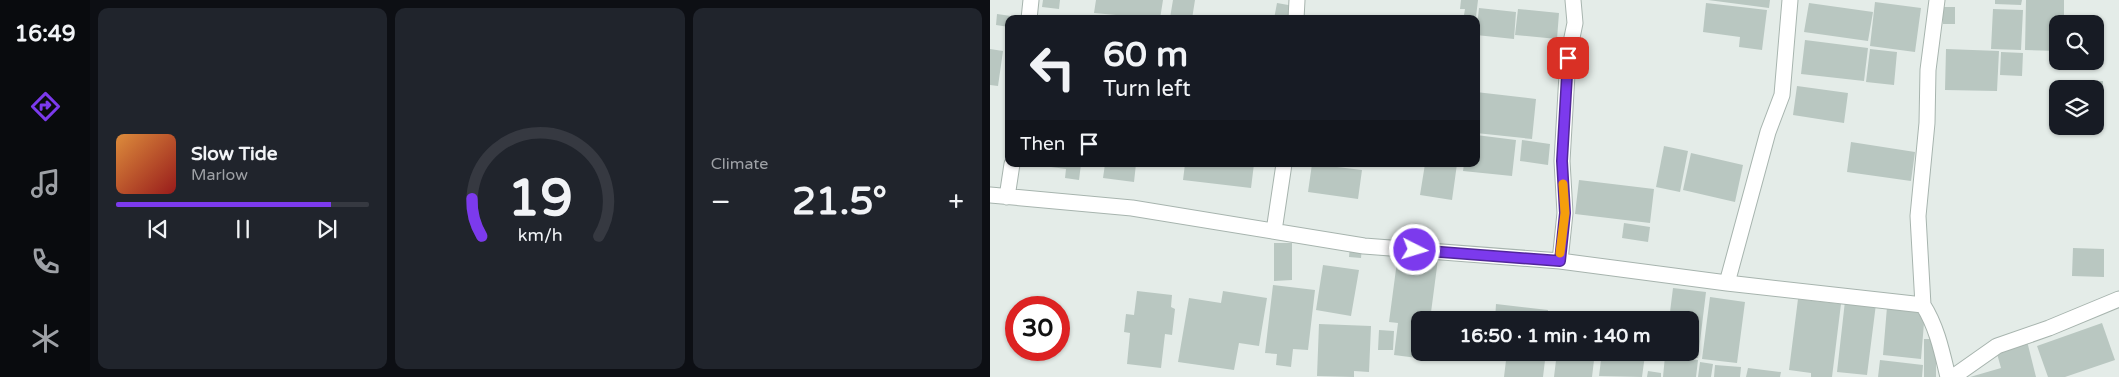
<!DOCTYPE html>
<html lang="en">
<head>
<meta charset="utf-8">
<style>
  :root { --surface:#171b24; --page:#20242c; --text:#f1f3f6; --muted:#9ea1a6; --line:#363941; --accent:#7c3aed }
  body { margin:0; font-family:"Varela Round",sans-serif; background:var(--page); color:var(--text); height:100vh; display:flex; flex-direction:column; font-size:19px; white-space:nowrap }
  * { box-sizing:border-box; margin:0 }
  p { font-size:16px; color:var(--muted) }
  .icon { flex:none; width:28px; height:28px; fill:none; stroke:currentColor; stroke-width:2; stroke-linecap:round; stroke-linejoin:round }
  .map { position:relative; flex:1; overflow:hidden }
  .details { display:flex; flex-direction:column; gap:8px; padding:8px; background:#0d0f14; width:900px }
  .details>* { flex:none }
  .top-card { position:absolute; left:15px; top:15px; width:475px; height:152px; border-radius:10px; box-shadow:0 1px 4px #0004; background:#171b24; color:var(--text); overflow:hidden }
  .tools { position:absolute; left:1059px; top:15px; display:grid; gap:10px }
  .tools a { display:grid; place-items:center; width:55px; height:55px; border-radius:10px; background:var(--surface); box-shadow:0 1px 4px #0004; font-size:25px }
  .speed { position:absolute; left:15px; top:296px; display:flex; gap:10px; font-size:25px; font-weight:700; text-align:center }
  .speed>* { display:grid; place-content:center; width:65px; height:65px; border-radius:50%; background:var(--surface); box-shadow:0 1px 4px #0004; line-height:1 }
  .speed .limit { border:8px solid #d22; background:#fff; color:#111 }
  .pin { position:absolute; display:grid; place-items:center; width:42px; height:42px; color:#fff; margin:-21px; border-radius:10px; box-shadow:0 2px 8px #0006 }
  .me { position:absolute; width:55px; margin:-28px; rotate:95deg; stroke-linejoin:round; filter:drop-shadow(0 0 4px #0008) }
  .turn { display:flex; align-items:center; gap:18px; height:105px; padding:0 15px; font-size:22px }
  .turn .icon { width:65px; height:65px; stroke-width:2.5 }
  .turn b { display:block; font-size:35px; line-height:42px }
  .then { display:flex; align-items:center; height:48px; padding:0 15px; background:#0003; gap:10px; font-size:19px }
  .big { font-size:38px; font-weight:800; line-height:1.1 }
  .details .card { flex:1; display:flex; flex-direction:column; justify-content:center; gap:8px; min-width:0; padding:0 18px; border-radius:10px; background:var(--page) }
  .details .dial { align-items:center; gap:0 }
  .dial svg { height:130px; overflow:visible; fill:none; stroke:var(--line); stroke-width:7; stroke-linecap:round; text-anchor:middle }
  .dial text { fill:var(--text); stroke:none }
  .song { display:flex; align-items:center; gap:15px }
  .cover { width:60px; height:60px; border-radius:8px; background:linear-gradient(135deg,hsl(30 70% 55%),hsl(0 70% 35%)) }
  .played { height:5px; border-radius:2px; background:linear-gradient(90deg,var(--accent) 85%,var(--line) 85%) }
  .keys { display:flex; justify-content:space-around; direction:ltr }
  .heat { display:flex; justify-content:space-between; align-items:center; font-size:28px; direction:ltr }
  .details .tiles { flex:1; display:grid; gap:8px; grid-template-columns:repeat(3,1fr) }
  .trip { position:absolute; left:421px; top:311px; width:288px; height:50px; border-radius:10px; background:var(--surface); box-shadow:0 1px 4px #0004; font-weight:800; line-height:50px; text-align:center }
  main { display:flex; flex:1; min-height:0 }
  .tab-bar { display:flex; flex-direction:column; width:90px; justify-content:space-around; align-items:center; background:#090b0e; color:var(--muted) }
  .tab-bar .icon { width:35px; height:35px }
  .tab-bar .on { color:var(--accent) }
  .tab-bar b { font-size:22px; color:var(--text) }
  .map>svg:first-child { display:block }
  .building { fill:#b9c7c1 }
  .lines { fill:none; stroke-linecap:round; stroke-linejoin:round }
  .street-casing { stroke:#a7b4ae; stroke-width:17 }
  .street { stroke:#fff; stroke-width:15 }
  .route-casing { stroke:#51269a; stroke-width:12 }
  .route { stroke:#7c3aed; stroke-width:9 }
  .slow { stroke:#f59e0b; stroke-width:9 }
</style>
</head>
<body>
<main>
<nav class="tab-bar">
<b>16:49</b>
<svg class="icon on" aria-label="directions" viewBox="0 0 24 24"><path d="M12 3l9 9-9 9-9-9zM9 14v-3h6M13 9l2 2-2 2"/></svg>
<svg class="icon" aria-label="music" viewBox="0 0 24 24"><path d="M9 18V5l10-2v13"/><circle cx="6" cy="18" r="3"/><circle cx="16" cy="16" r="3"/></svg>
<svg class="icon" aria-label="phone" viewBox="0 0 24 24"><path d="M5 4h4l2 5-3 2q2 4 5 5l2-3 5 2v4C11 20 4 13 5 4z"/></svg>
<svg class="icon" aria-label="climate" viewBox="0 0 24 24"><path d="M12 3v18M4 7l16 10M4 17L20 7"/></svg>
</nav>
<section class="details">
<div class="tiles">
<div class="card">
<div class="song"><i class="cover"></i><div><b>Slow Tide</b><p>Marlow</p></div></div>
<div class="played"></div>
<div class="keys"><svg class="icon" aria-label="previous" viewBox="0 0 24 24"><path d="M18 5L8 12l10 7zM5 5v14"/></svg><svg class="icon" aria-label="pause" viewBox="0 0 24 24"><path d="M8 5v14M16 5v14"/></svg><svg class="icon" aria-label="next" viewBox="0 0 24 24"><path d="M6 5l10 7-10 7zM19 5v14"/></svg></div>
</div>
<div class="card dial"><svg viewBox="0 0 100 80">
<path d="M14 69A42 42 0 1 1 86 69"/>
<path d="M14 69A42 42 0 0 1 8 46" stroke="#7c3aed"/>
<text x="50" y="56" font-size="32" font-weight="700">19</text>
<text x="50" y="72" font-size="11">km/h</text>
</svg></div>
<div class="card"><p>Climate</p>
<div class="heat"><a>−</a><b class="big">21.5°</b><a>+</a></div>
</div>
</div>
</section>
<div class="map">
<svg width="1129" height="377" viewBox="0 0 1129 377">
  <rect width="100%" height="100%" fill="#e4ece8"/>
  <path class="building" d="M53 0H70L69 9 52 7Z
    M106 0H173L170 19 104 13Z
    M183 0H205L202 19 180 18Z
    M471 0H488L486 17 474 15 475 9H470Z
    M718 0H780L779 8Z
    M1005 0H1032L1031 5 1005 4Z
    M1036 0H1074V24H1068V51L1035 50Z
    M885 2 931 8 925 52 880 46Z
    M287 3 304 6 301 19H284Z
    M716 3 777 10 772 50 749 47 750 37 713 32Z
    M819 3 883 12 878 41 814 32Z
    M953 7H965V24H953Z
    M489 8 526 12 524 39 486 35Z
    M528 9 569 13 567 39 525 35Z
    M1003 9 1033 10 1031 50 1001 49Z
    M7 14 28 17V19H19V27L6 25Z
    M815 40 878 48 874 81 811 74Z
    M0 49 13 51 8 86 0 85Z
    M880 49 907 52 904 85 876 82Z
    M956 49 1009 51 1007 91 955 90Z
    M1011 52 1033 53 1032 76 1010 75Z
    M1085 81H1113V130H1085V126H1105V89H1085Z
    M807 86 858 93 854 123 803 115Z
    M486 92 546 99 542 139 486 133Z
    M486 135 526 140 522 176 473 171 474 164H486Z
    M532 140 560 144 558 165 530 161Z
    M861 142 925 152 921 181 857 172Z
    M674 146 698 151 690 192 666 187Z
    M701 153 753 165 745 202 693 190Z
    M61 164H91L89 180 75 178 76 169 61 167Z
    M115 164H146L144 182 113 178Z
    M195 164H264L261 188 193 180Z
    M322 164 372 170 368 199 318 192Z
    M435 164H467L462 200 430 195Z
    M589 180 664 189 660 223 585 214Z
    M634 223 660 227 658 242 632 238Z
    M284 243H302V280L284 281Z
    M360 246 372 247 371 258 359 257Z
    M1083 248 1114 249V277L1082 276Z
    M408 254 448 259 440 320H430V352H444L443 360 404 355 408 323 399 322Z
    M333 265 369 270 361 316 326 310Z
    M283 285 325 290 318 350 303 349 301 367 286 365 287 354 275 353Z
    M683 288 716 292 708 358 676 354 700 352V320H679Z
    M147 291 182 295 181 307 185 309 182 335 175 334 171 368 137 364 140 333 134 332 136 314 144 315Z
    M233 291 277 298 269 346 249 343 244 370 188 362 199 298 231 303Z
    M720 297 755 302 747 363 712 359Z
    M808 299 851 304 842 377H821V373L799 370Z
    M855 301 886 304 877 375 847 372Z
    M506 304 558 310 557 320H505Z
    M897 307 935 311 931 359 893 355Z
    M1112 323 1125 360 1075 377H1058L1047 346Z
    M329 324 381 326 379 372 364 371V377L327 376Z
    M389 330 404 331 403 350H388Z
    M934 339H946V377H934Z
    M1037 341 1046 377H980L1011 368 1006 350Z
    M478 352H501L500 360 478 357Z
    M517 352H556L553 377H514Z
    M567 352H605L602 377H564Z
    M612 352 655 355 652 377 609 376Z
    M675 356 708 360 706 377H673Z
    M890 360 933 365 932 377H888Z
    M710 362 723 364 721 377H708Z
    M725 365 751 367 750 377H724Z
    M758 368 791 372 790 377H756Z
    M658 371 671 373V377H657Z"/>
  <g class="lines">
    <defs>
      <path id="street" d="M947 0 938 70 937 123 928 216 933 305C947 327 952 352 958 377
        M39 19 41 0
        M306 19 307 0
        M0 195 142 208 374 246 570 261 737 283 933 305
        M17 197 22 164
        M284 231 294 164
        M570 261 575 213 572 161 578 57 585 23 583 0
        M737 283 778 132 792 95 800 0
        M963 377 1007 346 1059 328 1129 299"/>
    </defs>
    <use href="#street" class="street-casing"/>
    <use href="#street" class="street"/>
  </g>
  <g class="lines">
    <defs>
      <path id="route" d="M425 250 570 261 575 213 572 161 578 58"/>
    </defs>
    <use href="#route" class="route-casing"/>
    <use href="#route" class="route"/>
    <path class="slow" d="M570 253 575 213 573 184"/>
  </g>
</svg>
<div class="tools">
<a><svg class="icon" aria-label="search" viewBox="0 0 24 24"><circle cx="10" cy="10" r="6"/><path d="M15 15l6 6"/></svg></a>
<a><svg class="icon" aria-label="layers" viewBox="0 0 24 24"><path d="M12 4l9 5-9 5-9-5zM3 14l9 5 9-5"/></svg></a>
</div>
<div class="speed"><div class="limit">30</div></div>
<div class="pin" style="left:578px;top:58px;background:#d93025"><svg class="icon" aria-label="arrive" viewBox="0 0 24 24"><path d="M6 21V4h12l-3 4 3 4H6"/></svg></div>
<svg class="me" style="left:425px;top:250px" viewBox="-20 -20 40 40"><circle r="17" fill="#7c3aed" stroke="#fff" stroke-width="3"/><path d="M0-11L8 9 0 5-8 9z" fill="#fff"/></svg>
<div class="trip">16:50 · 1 min · 140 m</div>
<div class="top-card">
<div class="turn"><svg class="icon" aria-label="left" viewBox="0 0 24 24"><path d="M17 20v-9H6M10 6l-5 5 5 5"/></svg><div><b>60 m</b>Turn left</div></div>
<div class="then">Then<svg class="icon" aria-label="arrive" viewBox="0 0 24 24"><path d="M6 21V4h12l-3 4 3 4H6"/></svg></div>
</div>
</div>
</main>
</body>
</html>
